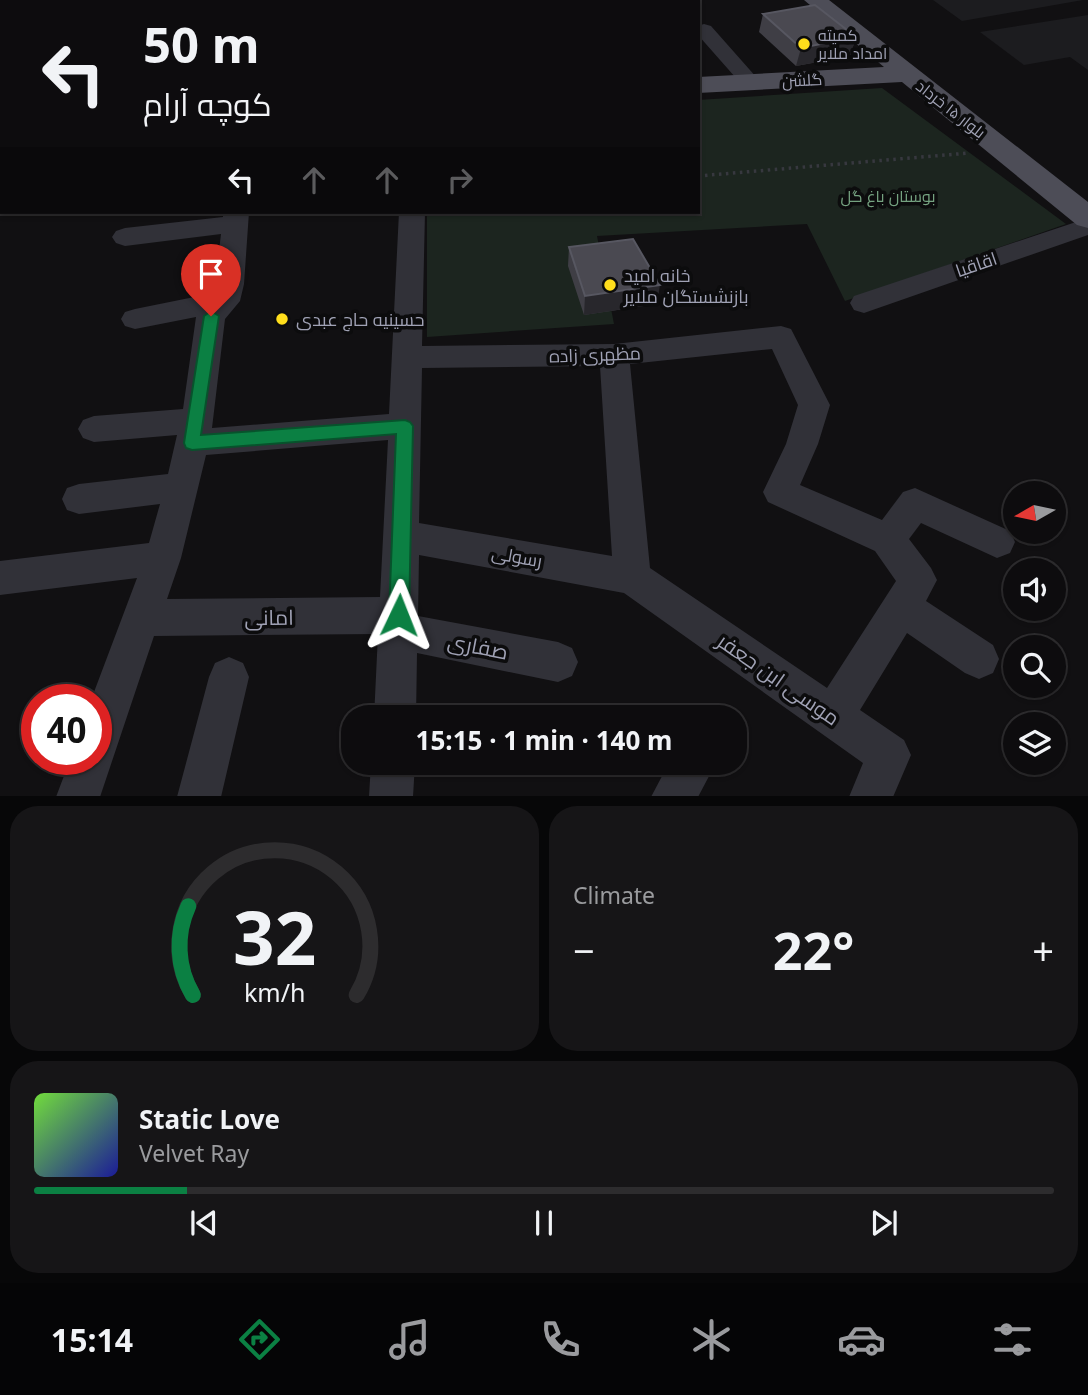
<!DOCTYPE html>
<html lang="en">
<head>
<meta charset="utf-8">
<style>
  :root { --surface:#0d0c0e; --page:#161517; --text:#f1f3f6; --muted:#9a9b9e; --line:#2d2c2e; --accent:#0b8043 }
  body { margin:0; font-family:"Noto Sans",Cairo,sans-serif; background:var(--page); color:var(--text); height:100vh; display:flex; flex-direction:column; font-size:26px; white-space:nowrap }
  * { box-sizing:border-box; margin:0 }
  p { font-size:23px; color:var(--muted) }
  .icon { flex:none; width:38px; height:38px; fill:none; stroke:currentColor; stroke-width:2; stroke-linecap:round; stroke-linejoin:round }
  .map { position:relative; height:796px; overflow:hidden }
  .details { display:flex; flex-direction:column; gap:10px; padding:10px; background:#070708; flex:1 }
  .details>* { flex:none }
  .top-card { position:absolute; left:0px; top:0px; width:700px; height:214px; box-shadow:0 2px 5px #0004,0 0 0 2px var(--line); background:#0d0c0e; color:var(--text); overflow:hidden }
  .needle { width:46px; rotate:261deg }
  .buttons { position:absolute; left:1003px; top:481px; display:grid; gap:14px }
  .buttons a { display:grid; place-items:center; width:63px; height:63px; border-radius:50%; background:var(--surface); box-shadow:0 2px 5px #0004,0 0 0 2px var(--line); font-size:35px }
  .speed { position:absolute; left:21px; top:684px; display:flex; gap:14px; font-size:35px; font-weight:700; text-align:center }
  .speed>* { display:grid; place-content:center; width:91px; height:91px; border-radius:50%; background:var(--surface); box-shadow:0 2px 5px #0004,0 0 0 2px var(--line); line-height:1 }
  .speed .limit { border:10px solid #d22; background:#fff; color:#111 }
  .pin { position:absolute; display:grid; place-items:center; width:60px; height:60px; color:#fff; margin:-72px -30px; border-radius:50% 50% 50% 0; rotate:-45deg; box-shadow:0 0 7px #0007 }
  .pin .icon { rotate:45deg }
  .me { position:absolute; width:77px; margin:-38px; rotate:2deg; stroke-linejoin:round; filter:drop-shadow(0 0 5px #0008) }
  .turn { display:flex; align-items:center; gap:24px; height:147px; padding:0 28px; font-size:32px }
  .turn .icon { width:91px; height:91px; stroke-width:2.5 }
  .turn b { display:block; font-size:49px; line-height:60px }
  .lanes { display:flex; align-items:center; height:66px; padding:0 28px; background:#0003; justify-content:center; gap:35px; direction:ltr }
  .lanes .off { opacity:.35 }
  .big { font-size:52px; font-weight:700; line-height:1.1 }
  .details .card { flex:1; display:flex; flex-direction:column; justify-content:center; gap:10px; min-width:0; padding:0 24px; border-radius:28px; background:var(--page) }
  .details .dial { align-items:center; gap:0 }
  .dial svg { height:182px; overflow:visible; fill:none; stroke:var(--line); stroke-width:7; stroke-linecap:round; text-anchor:middle }
  .dial text { fill:var(--text); stroke:none }
  .song { display:flex; align-items:center; gap:21px }
  .cover { width:84px; height:84px; border-radius:10px; background:linear-gradient(135deg,hsl(100 70% 55%),hsl(240 70% 35%)) }
  .played { height:7px; border-radius:4px; background:linear-gradient(90deg,var(--accent) 15%,var(--line) 15%) }
  .keys { display:flex; justify-content:space-around; direction:ltr }
  .heat { display:flex; justify-content:space-between; align-items:center; font-size:38px; direction:ltr }
  .details .tiles { flex:1; display:grid; gap:10px; grid-template-columns:1fr 1fr }
  .card:last-child { grid-column:span 2 }
  .trip { position:absolute; left:341px; top:705px; width:406px; height:70px; border-radius:28px; background:var(--surface); box-shadow:0 2px 5px #0004,0 0 0 2px var(--line); font-weight:700; line-height:70px; text-align:center }
  .menu { display:flex; height:112px; justify-content:space-around; align-items:center; background:#050506; color:var(--muted) }
  .menu .icon { width:49px; height:49px }
  .menu .active { color:var(--accent) }
  .menu b { font-size:32px; color:var(--text) }
  .map>svg:first-child { display:block }
  .built { fill:#1c1c1f }
  .green { fill:#1c251f }
  .lines { fill:none; stroke-linecap:round; stroke-linejoin:round }
  .path { stroke:#37383f; stroke-width:3.5; stroke-dasharray:2.5 4.5; stroke-linecap:butt }
  .minor { fill:#313138; fill-rule:evenodd }
  .major { fill:#4d4d57; fill-rule:evenodd }
  .wall { fill:#3f3e45 }
  .shaded-wall { fill:#28272c }
  .building { fill:#4a4951; stroke:#575761; stroke-width:2 }
  .route { fill:#0b8043; stroke:#07532c; stroke-width:2 }
  .poi-dot { fill:#ffde1c; stroke:#0c0c0d; stroke-width:2.5 }
  .labels { text-anchor:middle; dominant-baseline:central; stroke-width:7; stroke-linejoin:round; paint-order:stroke }
  .far-poi-label { font-size:16px; fill:#a0a2b5; stroke:#0c0c0d; text-anchor:start }
  .far-street-label { font-size:16px; fill:#a0a2b5; stroke:#0c0c0d }
  .far-park-label { font-size:16px; fill:#75a280; stroke:#0c0c0d }
  .street-label { font-size:18px; fill:#a0a2b5; stroke:#0c0c0d }
  .poi-label { font-size:18px; fill:#a0a2b5; stroke:#0c0c0d; text-anchor:start }
  .near-street-label { font-size:21px; fill:#a0a2b5; stroke:#0c0c0d }
</style>
</head>
<body>
<div class="map">
<svg width="1088" height="797" viewBox="0 0 1088 797">
  <rect width="100%" height="100%" fill="#111012"/>
  <path class="built" d="M933 0H1083L962 21Z
    M1088 15V70L1070 57 1024 65 980 32Z"/>
  <path class="green" d="M882 88 1066 224 845 301 807 224 597 236 614 324 427 337V212H698V100Z"/>
  <g class="lines">
    <path class="path" d="M698 176 969 153"/>
    <path class="minor" d="M56 0H74V2H56Z
      M227 0H245V2H227Z
      M392 0H410L411 2H393Z
      M540 0H558L559 2H541Z
      M586 0H614L585 2Z
      M2 6V18L0 19V7Z
      M704 24 711 26 757 78 761 82 757 86H743L698 35V26Z
      M0 168H2L0 186Z
      M223 212H249L244 284 240 301 225 319 212 428 389 414 399 212H425L422 346 614 344 781 326 791 329 830 405 818 444 800 485 882 520 903 492 915 488 1010 531 1015 542 1010 553 997 558 921 523 909 539 931 568 937 580 926 601 993 645 999 659 993 673 979 679 965 673 907 633 860 710 904 740 911 755 893 797H849L863 763 624 593 419 555 418 616 558 642 572 648 578 662 572 676 558 682 417 653 416 718H374L378 634 154 636 100 797H56L70 760H96V700H91L137 578 0 595V561L149 543 160 504 79 514 67 510 62 499 67 488 79 484 168 474 177 435 94 442 83 438 78 429 83 420 94 416 183 409 196 317 135 329 125 326 121 319 125 312 135 309 214 293 221 234 125 246 116 243 112 237 116 231 125 228 223 217ZM772 349 798 405 786 444 763 492 768 502 875 551 896 581 827 688 650 568 630 364ZM600 366 612 556 419 523 422 368ZM388 440 380 597 167 599 181 558 206 455Z
      M1088 218V235L864 313 854 310 850 303 854 296Z
      M229 657 243 663 249 677 221 797H177L209 677 215 663Z
      M371 763H415L413 797H369Z
      M669 763H716L698 797H651Z"/>
    <path class="major" d="M804 0H829L1088 202V228L1077 225 902 82 698 93V77L884 67Z
      M0 118H2V134H0Z"/>
  </g>
  <path class="wall" d="M763 14 856 37 850 56 796 66 759 32Z
    M569 247 657 304 584 315 568 266Z"/>
  <path class="shaded-wall" d="M856 37 850 56 796 66 801 48Z
    M660 285 657 304 584 315 585 296Z"/>
  <path class="building" d="M815 5 856 37 801 48 763 14Z
    M633 239 660 285 585 296 569 247Z"/>
  <path class="route" d="M211 311 219 316 201 435 405 420 410 422 413 426 409 615 406 622 399 625 392 622 389 615 396 434 192 450 186 448 184 443 204 316Z"/>
  <g class="poi-dot">
    <circle cx="804" cy="44" r="7"/>
    <circle cx="610" cy="285" r="7"/>
    <circle cx="282" cy="319" r="7"/>
  </g>
  <g class="labels">
    <g class="far-poi-label">
      <text x="818" y="35">کمیته<tspan x="818" dy="18">امداد ملایر</tspan></text>
    </g>
    <g class="far-street-label">
      <text transform="translate(802 80) rotate(-3)">گلشن</text>
      <text transform="translate(951 109) rotate(38)">بلوار ۱۵ خرداد</text>
    </g>
    <g class="far-park-label">
      <text x="888" y="196">بوستان باغ گل</text>
    </g>
    <g class="street-label">
      <text transform="translate(976 264) rotate(-19)">اقاقیا</text>
      <text transform="translate(595 354) rotate(-2)">مظهری زاده</text>
      <text transform="translate(517 556) rotate(10)">رسولی</text>
    </g>
    <g class="poi-label">
      <text x="624" y="275">خانه امید<tspan x="624" dy="21">بازنشستگان ملایر</tspan></text>
      <text x="296" y="319">حسینیه حاج عبدی</text>
    </g>
    <g class="near-street-label">
      <text transform="translate(269 617) rotate(-1)">امانی</text>
      <text transform="translate(478 646) rotate(11)">صفاری</text>
      <text transform="translate(779 679) rotate(35)">موسی ابن جعفر</text>
    </g>
  </g>
</svg>
<div class="buttons">
<a><svg class="needle" viewBox="-14 -14 28 28"><path d="M0-13l5 13h-10z" fill="#e53935"/><path d="M0 13l5-13h-10z" fill="#9a9b9e"/></svg></a>
<a><svg class="icon" aria-label="sound" viewBox="0 0 24 24"><path d="M4 9h4l5-4v14l-5-4H4zM17 9q2 3 0 6"/></svg></a>
<a><svg class="icon" aria-label="search" viewBox="0 0 24 24"><circle cx="10" cy="10" r="6"/><path d="M15 15l6 6"/></svg></a>
<a><svg class="icon" aria-label="layers" viewBox="0 0 24 24"><path d="M12 4l9 5-9 5-9-5zM3 14l9 5 9-5"/></svg></a>
</div>
<div class="speed"><div class="limit">40</div></div>
<div class="pin" style="left:211px;top:316px;background:#d93025"><svg class="icon" aria-label="arrive" viewBox="0 0 24 24"><path d="M6 21V4h12l-3 4 3 4H6"/></svg></div>
<svg class="me" style="left:399px;top:615px" viewBox="-20 -20 40 40"><path d="M0-17L14 15 0 8-14 15z" fill="#0b8043" stroke="#fff" stroke-width="4"/></svg>
<div class="trip">15:15 · 1 min · 140 m</div>
<div class="top-card">
<div class="turn"><svg class="icon" aria-label="left" viewBox="0 0 24 24"><path d="M17 20v-9H6M10 6l-5 5 5 5"/></svg><div><b>50 m</b>کوچه آرام</div></div>
<div class="lanes"><svg class="icon" aria-label="left" viewBox="0 0 24 24"><path d="M17 20v-9H6M10 6l-5 5 5 5"/></svg><svg class="icon off" aria-label="ahead" viewBox="0 0 24 24"><path d="M12 20V5M6 11l6-6 6 6"/></svg><svg class="icon off" aria-label="ahead" viewBox="0 0 24 24"><path d="M12 20V5M6 11l6-6 6 6"/></svg><svg class="icon off" aria-label="right" viewBox="0 0 24 24"><path d="M7 20v-9h11M14 6l5 5-5 5"/></svg></div>
</div>
</div>
<section class="details">
<div class="tiles">
<div class="card dial"><svg viewBox="0 0 100 80">
<path d="M14 69A42 42 0 1 1 86 69"/>
<path d="M14 69A42 42 0 0 1 12 30" stroke="#0b8043"/>
<text x="50" y="56" font-size="32" font-weight="700">32</text>
<text x="50" y="72" font-size="11">km/h</text>
</svg></div>
<div class="card"><p>Climate</p>
<div class="heat"><a>−</a><b class="big">22°</b><a>+</a></div>
</div>
<div class="card">
<div class="song"><i class="cover"></i><div><b>Static Love</b><p>Velvet Ray</p></div></div>
<div class="played"></div>
<div class="keys"><svg class="icon" aria-label="previous" viewBox="0 0 24 24"><path d="M18 5L8 12l10 7zM5 5v14"/></svg><svg class="icon" aria-label="pause" viewBox="0 0 24 24"><path d="M8 5v14M16 5v14"/></svg><svg class="icon" aria-label="next" viewBox="0 0 24 24"><path d="M6 5l10 7-10 7zM19 5v14"/></svg></div>
</div>
</div>
</section>
<nav class="menu">
<b>15:14</b>
<svg class="icon active" aria-label="directions" viewBox="0 0 24 24"><path d="M12 3l9 9-9 9-9-9zM9 14v-3h6M13 9l2 2-2 2"/></svg>
<svg class="icon" aria-label="music" viewBox="0 0 24 24"><path d="M9 18V5l10-2v13"/><circle cx="6" cy="18" r="3"/><circle cx="16" cy="16" r="3"/></svg>
<svg class="icon" aria-label="phone" viewBox="0 0 24 24"><path d="M5 4h4l2 5-3 2q2 4 5 5l2-3 5 2v4C11 20 4 13 5 4z"/></svg>
<svg class="icon" aria-label="climate" viewBox="0 0 24 24"><path d="M12 3v18M4 7l16 10M4 17L20 7"/></svg>
<svg class="icon" aria-label="car" viewBox="0 0 24 24"><path d="M5 17H2v-5l4-1 3-4h7l3 4 3 1v5h-3M9 17h6M6 11h13"/><circle cx="7" cy="17" r="2"/><circle cx="17" cy="17" r="2"/></svg>
<svg class="icon" aria-label="filters" viewBox="0 0 24 24"><path d="M4 7h16M4 17h16"/><circle cx="9" cy="7" r="2"/><circle cx="15" cy="17" r="2"/></svg>
</nav>
</body>
</html>
